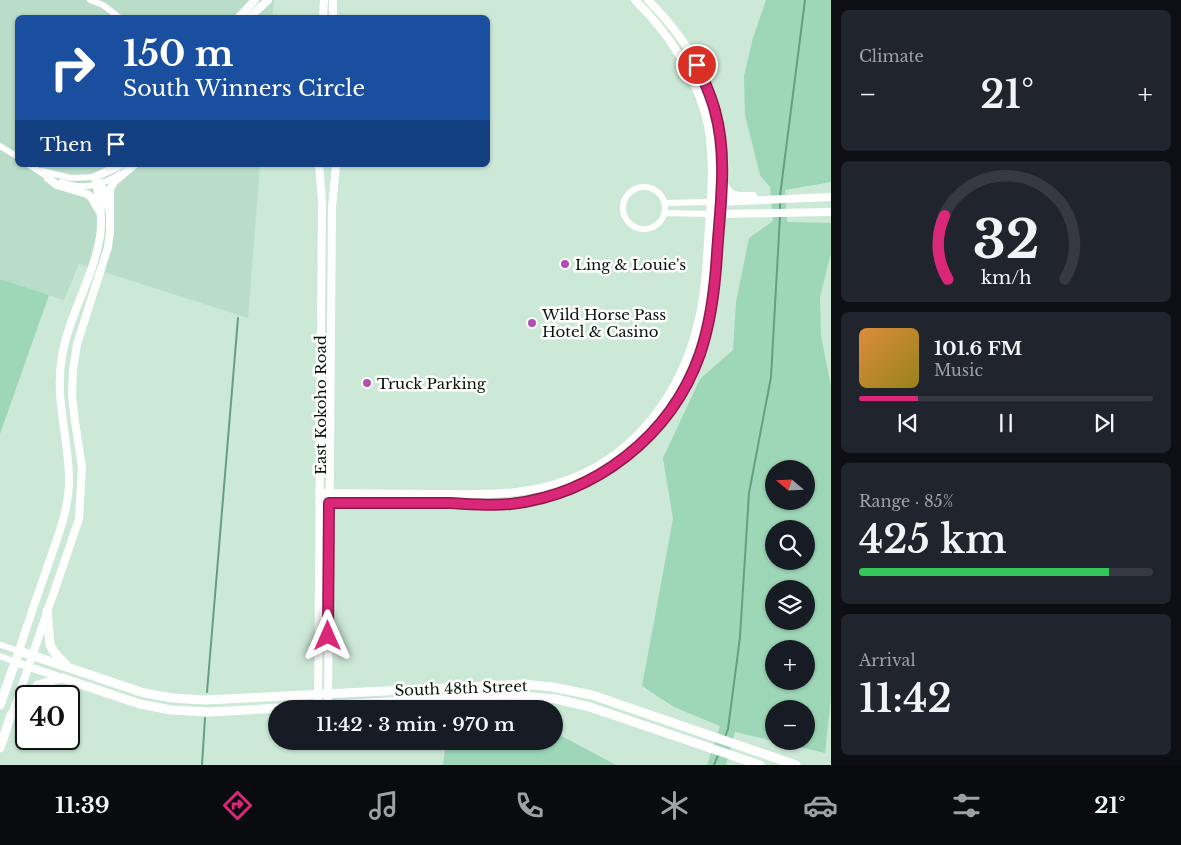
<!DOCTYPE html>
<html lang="en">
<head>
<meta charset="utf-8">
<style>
  :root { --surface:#171b24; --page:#20242c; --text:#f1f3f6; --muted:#9ea1a6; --line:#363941; --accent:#db2777 }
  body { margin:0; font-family:"Libre Baskerville",serif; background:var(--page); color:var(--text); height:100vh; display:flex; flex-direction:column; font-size:19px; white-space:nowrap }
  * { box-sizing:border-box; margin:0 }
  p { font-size:16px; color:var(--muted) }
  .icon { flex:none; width:28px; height:28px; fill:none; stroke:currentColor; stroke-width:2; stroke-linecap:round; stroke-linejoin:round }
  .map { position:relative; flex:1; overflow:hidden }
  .panel { display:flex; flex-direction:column; gap:10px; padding:10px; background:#0d0f14; width:350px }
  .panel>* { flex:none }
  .top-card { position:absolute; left:15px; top:15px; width:475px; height:152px; border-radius:8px; box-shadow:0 1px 4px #0004; background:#1a4fa0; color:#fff; overflow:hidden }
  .needle { width:32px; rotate:289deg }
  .fabs { position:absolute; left:765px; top:460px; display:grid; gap:10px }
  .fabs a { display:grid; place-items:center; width:50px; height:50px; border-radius:50%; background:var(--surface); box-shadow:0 1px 4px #0004; font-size:25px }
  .speed { position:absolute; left:15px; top:685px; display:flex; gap:10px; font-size:25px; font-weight:700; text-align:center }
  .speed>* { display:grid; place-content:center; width:65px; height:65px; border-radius:50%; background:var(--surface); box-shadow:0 1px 4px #0004; line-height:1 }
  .speed .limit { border:2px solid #111; border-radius:8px; background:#fff; color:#111 }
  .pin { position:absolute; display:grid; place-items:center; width:42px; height:42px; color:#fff; margin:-21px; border:2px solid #fff; border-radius:50%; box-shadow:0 1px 5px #0007 }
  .me { position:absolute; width:55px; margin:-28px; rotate:0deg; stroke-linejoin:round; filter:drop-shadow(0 0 4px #0008) }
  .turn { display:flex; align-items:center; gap:18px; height:105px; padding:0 25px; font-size:22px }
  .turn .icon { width:65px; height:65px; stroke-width:2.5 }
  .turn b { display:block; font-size:35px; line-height:42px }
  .then { display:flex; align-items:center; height:48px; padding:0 25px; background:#0003; gap:10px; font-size:19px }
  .big { font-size:38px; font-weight:600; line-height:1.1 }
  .panel .card { flex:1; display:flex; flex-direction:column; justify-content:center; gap:8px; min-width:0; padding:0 18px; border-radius:8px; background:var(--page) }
  .panel .dial { align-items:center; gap:0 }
  .dial svg { height:130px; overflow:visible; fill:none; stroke:var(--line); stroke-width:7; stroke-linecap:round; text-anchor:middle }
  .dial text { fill:var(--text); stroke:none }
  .song { display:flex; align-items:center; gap:15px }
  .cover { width:60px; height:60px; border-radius:8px; background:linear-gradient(135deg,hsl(30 70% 55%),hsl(50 70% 35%)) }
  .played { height:5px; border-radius:2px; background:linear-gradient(90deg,var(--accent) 20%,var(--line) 20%) }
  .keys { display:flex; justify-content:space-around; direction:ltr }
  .heat { display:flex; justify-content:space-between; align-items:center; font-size:28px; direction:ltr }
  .charge { height:8px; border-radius:4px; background:linear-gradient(90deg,#34c759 85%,var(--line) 0) }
  .trip { position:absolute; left:268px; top:700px; width:295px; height:50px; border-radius:25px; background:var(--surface); box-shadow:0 1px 4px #0004; font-weight:600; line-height:50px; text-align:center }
  .tab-bar { display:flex; height:80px; justify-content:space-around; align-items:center; background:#090b0e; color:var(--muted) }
  .tab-bar .icon { width:35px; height:35px }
  .tab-bar .active { color:var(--accent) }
  .tab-bar b { font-size:22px; color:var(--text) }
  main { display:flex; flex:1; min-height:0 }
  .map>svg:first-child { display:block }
  .built { fill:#b9ddc8 }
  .green { fill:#9dd7b7; fill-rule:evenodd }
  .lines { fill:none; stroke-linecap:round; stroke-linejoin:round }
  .stream { stroke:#64a080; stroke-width:2 }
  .minor { stroke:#fff; stroke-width:6 }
  .tertiary { stroke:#fff; stroke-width:8 }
  .secondary { stroke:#fff; stroke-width:9 }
  .route-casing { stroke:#8e194d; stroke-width:12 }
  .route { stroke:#db2777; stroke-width:9 }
  .poi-dot { fill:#b24eb4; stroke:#fff; stroke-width:2 }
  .labels { text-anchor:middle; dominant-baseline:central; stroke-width:5; stroke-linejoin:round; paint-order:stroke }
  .poi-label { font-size:15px; fill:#08120c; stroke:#fff; text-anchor:start }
  .street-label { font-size:15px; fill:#08120c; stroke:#fff }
</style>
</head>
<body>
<main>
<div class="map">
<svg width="831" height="765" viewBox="0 0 831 765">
  <rect width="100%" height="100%" fill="#cce8d7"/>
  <path class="built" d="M0 0H274L272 17 18 18V165H260L248 318 79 264 64 300 0 279Z"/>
  <path class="green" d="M766 0H831V182L785 190 787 222 831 223V253L820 297 821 336 831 386V697L825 753 774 741H806V709H774V741L735 732 726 765H707L720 726 674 707 642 686 673 519 663 458 700 379 733 350 736 302 749 238 773 221 770 187 760 175 745 115 744 76 753 38ZM774 469H806V501H774ZM774 529H806V561H774ZM774 589H806V621H774ZM774 649H806V681H774Z
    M0 279 49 295 0 434Z
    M554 732 616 765H443L446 741H554Z"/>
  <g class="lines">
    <path class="stream" d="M780 196 805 0
      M780 211V201
      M207 692 238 318
      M725 737 728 729 740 637 749 493 771 377 780 216
      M202 765 205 718
      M714 765 719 753"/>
    <path class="minor" d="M90 0 103 5 120 18
      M0 146 18 157
      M29 165 51 179
      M42 171 71 178 95 177
      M61 182C83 190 100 186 120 174
      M102 182 108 211
      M623 208a21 21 0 1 1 42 0a21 21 0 1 1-42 0Z
      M664 203 710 202
      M664 213 710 214
      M1 645 19 651
      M0 656 15 662"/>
    <path class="tertiary" d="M238 18 255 0
      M249 18 268 0
      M323 18 324 0
      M333 18V0
      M48 178 57 185 87 194 91 197 99 211
      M722 181C730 198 736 196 753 196
      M716 202 831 197
      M717 214 831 212
      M319 493C357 493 395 494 433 494 482 494 526 497 573 478 639 451 682 391 698 323 706 291 707 258 709 226 712 189 715 148 705 113 691 67 668 33 635 0
      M319 503C356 503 394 503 431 503 457 504 483 506 509 504 540 502 572 490 599 475 671 436 704 363 715 285 718 265 718 244 719 223 722 186 724 149 715 112 705 69 679 31 648 0
      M19 651C28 622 38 594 48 565 57 539 68 512 69 484 70 441 54 400 62 356 69 315 93 278 100 237 103 217 99 197 95 177L121 165
      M15 662 62 678
      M328 705 332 208 336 165
      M318 706 322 200 319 165
      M14 709 79 519 82 467 75 422 72 395 73 370 77 344 108 247 110 231V189L114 182 134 165"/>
    <path class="secondary" d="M47 611 50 645 54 652 69 668
      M0 705 19 651 144 693 173 698 205 700 523 684 552 687 592 695 796 765
      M0 748 11 715 28 693 38 685 62 678 140 704 171 710 210 712 509 695 556 699 590 707 760 765"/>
  </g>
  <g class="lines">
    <defs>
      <path id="route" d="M328 636 329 503C370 503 410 503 450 503 470 504 491 506 511 504 596 494 671 436 700 354 711 322 715 288 717 254 720 207 728 157 715 111 711 95 704 80 697 65"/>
    </defs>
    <use href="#route" class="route-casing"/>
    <use href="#route" class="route"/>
  </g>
  <g class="poi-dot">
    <circle cx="565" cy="264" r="5"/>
    <circle cx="532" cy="323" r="5"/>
    <circle cx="367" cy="383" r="5"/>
  </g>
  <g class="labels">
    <g class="poi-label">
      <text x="575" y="264">Ling &amp; Louie's</text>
      <text x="542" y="314">Wild Horse Pass<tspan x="542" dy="17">Hotel &amp; Casino</tspan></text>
      <text x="377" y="383">Truck Parking</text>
    </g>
    <g class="street-label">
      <text transform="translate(320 405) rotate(-90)">East Kokoho Road</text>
      <text transform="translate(461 688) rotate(-2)">South 48th Street</text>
    </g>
  </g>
</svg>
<div class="fabs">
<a><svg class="needle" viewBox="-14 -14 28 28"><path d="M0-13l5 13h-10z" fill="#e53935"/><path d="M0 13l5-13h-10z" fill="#9ea1a6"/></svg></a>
<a><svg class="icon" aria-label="search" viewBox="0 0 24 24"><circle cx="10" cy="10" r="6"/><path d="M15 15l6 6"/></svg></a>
<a><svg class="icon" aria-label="layers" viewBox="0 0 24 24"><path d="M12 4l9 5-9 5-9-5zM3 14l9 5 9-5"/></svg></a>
<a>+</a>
<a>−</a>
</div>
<div class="speed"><div class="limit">40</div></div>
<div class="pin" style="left:697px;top:65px;background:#d93025"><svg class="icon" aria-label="arrive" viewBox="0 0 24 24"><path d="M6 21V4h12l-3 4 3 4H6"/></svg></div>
<svg class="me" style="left:328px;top:636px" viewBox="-20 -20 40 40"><path d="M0-17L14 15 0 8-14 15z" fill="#db2777" stroke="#fff" stroke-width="4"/></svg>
<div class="trip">11:42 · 3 min · 970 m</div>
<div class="top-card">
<div class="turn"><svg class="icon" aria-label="right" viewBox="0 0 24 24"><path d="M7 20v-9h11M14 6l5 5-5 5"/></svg><div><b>150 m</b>South Winners Circle</div></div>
<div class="then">Then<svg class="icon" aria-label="arrive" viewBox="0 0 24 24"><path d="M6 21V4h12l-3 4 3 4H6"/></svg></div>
</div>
</div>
<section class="panel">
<div class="card"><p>Climate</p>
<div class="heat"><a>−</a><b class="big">21°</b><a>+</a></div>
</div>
<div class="card dial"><svg viewBox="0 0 100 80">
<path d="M14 69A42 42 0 1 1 86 69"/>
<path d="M14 69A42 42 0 0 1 12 30" stroke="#db2777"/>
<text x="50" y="56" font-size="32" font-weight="700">32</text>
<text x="50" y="72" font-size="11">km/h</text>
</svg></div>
<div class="card">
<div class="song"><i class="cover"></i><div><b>101.6 FM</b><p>Music</p></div></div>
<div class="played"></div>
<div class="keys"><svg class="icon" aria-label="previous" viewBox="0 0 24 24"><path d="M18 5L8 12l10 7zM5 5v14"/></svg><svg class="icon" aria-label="pause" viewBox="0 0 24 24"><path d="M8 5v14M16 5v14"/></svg><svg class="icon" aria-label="next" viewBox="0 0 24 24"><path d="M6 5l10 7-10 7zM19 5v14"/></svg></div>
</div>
<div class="card"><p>Range · 85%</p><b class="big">425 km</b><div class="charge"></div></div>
<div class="card"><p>Arrival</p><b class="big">11:42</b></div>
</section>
</main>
<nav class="tab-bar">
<b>11:39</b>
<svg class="icon active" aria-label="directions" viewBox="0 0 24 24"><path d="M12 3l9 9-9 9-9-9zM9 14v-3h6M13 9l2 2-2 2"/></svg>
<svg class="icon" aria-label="music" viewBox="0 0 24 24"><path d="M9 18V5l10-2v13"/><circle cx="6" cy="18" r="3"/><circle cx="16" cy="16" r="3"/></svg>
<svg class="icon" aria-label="phone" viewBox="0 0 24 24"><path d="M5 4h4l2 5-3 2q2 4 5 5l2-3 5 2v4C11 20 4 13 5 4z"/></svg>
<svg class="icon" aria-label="climate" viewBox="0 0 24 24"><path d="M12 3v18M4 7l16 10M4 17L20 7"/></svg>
<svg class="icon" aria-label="car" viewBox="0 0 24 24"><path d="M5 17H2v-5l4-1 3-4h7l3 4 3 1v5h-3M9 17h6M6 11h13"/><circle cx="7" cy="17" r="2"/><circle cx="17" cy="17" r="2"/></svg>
<svg class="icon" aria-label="filters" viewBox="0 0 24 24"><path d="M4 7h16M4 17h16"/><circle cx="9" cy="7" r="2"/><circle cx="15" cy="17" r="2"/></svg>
<b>21°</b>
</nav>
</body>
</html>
